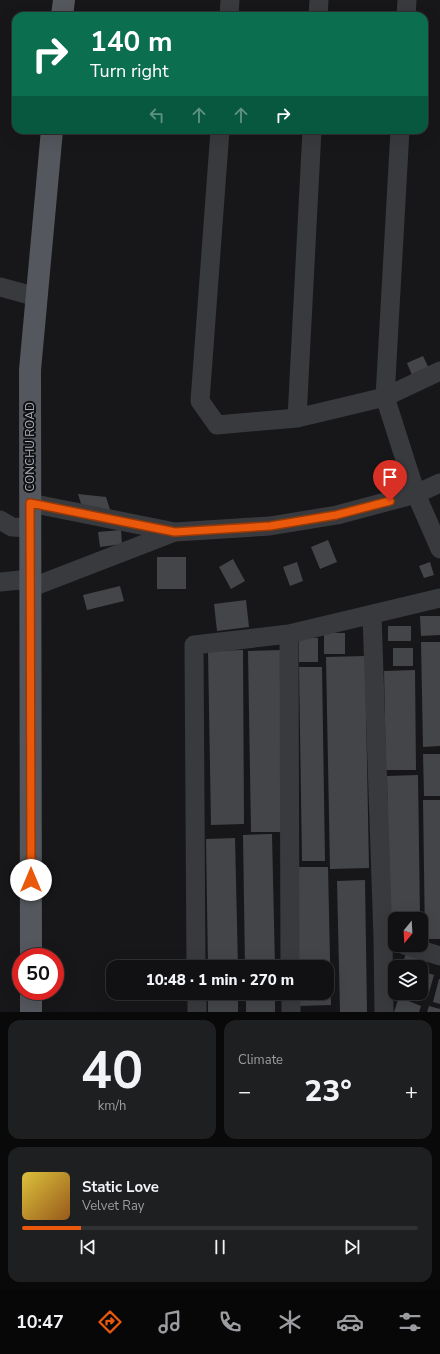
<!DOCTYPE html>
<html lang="en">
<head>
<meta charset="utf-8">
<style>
  :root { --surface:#111113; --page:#1e1f21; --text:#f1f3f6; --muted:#9c9da0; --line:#303133; --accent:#ea580c }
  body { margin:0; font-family:"Nunito Sans",sans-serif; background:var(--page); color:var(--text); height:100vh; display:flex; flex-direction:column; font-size:15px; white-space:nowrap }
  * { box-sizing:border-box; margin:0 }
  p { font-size:13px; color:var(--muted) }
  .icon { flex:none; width:22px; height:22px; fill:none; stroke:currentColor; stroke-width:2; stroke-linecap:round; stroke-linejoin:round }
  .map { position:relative; height:1012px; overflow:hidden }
  .drawer { display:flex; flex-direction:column; gap:8px; padding:8px; background:#09090a; flex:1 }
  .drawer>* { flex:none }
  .top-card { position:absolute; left:12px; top:12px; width:416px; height:122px; border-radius:12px; box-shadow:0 4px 16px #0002,0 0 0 1px var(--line); background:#0b6e4f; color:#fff; overflow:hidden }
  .needle { width:26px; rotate:198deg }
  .buttons { position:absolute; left:388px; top:912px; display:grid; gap:8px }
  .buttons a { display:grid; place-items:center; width:40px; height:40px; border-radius:8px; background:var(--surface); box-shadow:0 4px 16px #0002,0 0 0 1px var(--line); font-size:20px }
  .speed { position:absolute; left:12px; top:948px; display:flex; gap:8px; font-size:20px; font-weight:700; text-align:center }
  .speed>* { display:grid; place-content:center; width:52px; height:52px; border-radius:50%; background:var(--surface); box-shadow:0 4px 16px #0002,0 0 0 1px var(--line); line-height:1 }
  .speed .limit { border:6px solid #d22; background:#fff; color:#111 }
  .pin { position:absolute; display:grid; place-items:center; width:34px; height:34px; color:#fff; margin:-41px -17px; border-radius:50% 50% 50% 0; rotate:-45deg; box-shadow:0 0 4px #0007 }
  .pin .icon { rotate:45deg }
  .me { position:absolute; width:44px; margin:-22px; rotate:0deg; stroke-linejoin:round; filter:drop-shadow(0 0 3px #0008) }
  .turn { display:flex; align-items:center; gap:14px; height:84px; padding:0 12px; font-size:18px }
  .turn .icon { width:52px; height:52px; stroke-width:2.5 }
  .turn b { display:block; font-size:28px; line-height:34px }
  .lanes { display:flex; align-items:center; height:38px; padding:0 12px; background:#0003; justify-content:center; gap:20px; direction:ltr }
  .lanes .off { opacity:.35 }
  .big { font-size:30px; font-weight:800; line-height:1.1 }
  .drawer .tile { flex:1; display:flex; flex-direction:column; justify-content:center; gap:6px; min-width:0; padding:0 14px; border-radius:12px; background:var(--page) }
  .drawer .dial { align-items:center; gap:0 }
  .dial b { font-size:52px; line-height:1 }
  .song { display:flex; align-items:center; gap:12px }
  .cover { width:48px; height:48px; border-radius:6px; background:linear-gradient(135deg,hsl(50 70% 55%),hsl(30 70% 35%)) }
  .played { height:4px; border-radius:2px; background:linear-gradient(90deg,var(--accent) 15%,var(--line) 15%) }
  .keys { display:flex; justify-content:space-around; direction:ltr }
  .heat { display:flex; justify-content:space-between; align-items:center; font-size:22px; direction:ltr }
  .drawer .tiles { flex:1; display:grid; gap:8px; grid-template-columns:1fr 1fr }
  .tile:last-child { grid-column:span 2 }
  .trip { position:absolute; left:106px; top:960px; width:228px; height:40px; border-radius:12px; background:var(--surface); box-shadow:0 4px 16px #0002,0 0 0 1px var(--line); font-weight:800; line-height:40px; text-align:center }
  .tab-bar { display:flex; height:64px; justify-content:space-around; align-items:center; background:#070708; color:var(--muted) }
  .tab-bar .icon { width:28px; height:28px }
  .tab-bar .current { color:var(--accent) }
  .tab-bar b { font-size:18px; color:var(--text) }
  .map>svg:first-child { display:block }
  .building { fill:#444549 }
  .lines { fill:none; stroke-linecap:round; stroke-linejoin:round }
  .minor { stroke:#383a3e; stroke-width:19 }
  .major { stroke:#54575d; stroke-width:22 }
  .route-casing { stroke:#983908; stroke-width:10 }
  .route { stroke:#ea580c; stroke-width:7 }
  .labels { text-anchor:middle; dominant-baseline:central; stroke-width:4; stroke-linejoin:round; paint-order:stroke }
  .street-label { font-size:12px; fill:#aab0b9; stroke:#121214 }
</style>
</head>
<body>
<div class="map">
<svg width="440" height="1012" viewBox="0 0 440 1012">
  <rect width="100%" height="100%" fill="#171719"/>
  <path class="building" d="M423 356 431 373 414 380 407 363Z
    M78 494 106 497 112 516 84 513Z
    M121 530 122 544 100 547 98 532Z
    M328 540 337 562 320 569 311 547Z
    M157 557H186V589H157Z
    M233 559 245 581 231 589 219 567Z
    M297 562 303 581 290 586 283 567Z
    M430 562 434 575 424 578 419 566Z
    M120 586 124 601 87 610 83 595Z
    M246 600 249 627 217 631 214 604Z
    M420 616H440V635L421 636Z
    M388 626H411V641H388Z
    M324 633H345V654H324Z
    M299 638H318V662H299Z
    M421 642H440V746L423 747Z
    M393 648H413V666H393Z
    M243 650 244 824 211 825 208 651Z
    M283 650 286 832H251L248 651Z
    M365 656 369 868 330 869 326 657Z
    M299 667H322L325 861H302Z
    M415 670 416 770H386L384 671Z
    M423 754H440V796H424Z
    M418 775 420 919H395V934H390L387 776Z
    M423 800H440V939H425Z
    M272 834 275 967H245L243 835Z
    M235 838 238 967H208L206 839Z
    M296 867H328L331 1005 298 1006V993H327V967H297Z
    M365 880 367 1012H340L337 881Z
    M407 951 423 957 419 967 403 962Z
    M421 971 434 975 428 996 421 993Z
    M439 979H440V1004L433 1002Z
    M208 993H238V1012H208Z
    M246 993H275V1012H246Z
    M399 997 421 1006 419 1012H394Z
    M429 1006 440 1009V1012H427Z"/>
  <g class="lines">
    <path class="minor" d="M229 16 230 0
      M318 16 319 0
      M406 16 407 0
      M220 130 200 401 217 425 297 418 385 397 440 371
      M400 130 385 397 416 494 440 549
      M0 287 37 297
      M297 418 312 130
      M30 503 175 532 270 526 337 515 416 494 440 483
      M0 520 12 527 30 528
      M0 582 30 579
      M30 588 175 532
      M372 615 383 938 384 1012
      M289 634 290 967
      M404 945 440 956
      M196 967 194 645 289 634 440 598
      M197 993V1012
      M291 993V1012"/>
    <path class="major" d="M62 16 64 0
      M31 957 30 370 52 130
      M31 991V1012"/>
  </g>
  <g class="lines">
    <defs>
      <path id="route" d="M31 880 30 503 175 532 270 526 336 515 390 501"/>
    </defs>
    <use href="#route" class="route-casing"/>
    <use href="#route" class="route"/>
  </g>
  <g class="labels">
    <g class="street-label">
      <text transform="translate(30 447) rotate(-90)">CONCHU ROAD</text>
    </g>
  </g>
</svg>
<div class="buttons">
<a><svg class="needle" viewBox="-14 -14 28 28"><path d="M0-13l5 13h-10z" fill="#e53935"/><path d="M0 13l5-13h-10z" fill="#9c9da0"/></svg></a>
<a><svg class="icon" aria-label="layers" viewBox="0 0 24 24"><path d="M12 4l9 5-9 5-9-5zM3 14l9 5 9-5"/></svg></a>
</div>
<div class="speed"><div class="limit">50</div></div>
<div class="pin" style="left:390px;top:501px;background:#d93025"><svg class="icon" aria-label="arrive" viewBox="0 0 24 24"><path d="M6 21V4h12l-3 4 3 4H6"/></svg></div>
<svg class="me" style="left:31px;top:880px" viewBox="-20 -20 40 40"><circle r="19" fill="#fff"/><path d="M0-13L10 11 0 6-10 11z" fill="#ea580c"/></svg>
<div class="trip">10:48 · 1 min · 270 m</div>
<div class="top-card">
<div class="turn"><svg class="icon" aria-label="right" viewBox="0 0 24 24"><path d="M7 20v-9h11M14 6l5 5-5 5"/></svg><div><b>140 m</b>Turn right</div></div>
<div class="lanes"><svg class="icon off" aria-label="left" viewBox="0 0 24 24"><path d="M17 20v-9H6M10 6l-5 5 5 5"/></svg><svg class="icon off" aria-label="ahead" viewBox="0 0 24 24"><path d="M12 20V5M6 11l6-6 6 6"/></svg><svg class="icon off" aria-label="ahead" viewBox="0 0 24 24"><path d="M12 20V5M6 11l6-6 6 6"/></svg><svg class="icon" aria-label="right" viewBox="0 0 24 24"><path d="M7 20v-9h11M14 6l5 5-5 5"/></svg></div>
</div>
</div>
<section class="drawer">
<div class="tiles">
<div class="tile dial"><b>40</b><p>km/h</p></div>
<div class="tile"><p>Climate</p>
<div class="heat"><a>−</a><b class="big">23°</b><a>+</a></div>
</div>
<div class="tile">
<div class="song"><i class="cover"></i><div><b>Static Love</b><p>Velvet Ray</p></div></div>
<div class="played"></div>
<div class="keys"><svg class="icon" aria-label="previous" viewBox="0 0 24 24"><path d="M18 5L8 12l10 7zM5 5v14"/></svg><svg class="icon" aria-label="pause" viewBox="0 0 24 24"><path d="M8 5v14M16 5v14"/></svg><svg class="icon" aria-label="next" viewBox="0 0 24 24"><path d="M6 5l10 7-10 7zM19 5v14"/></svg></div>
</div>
</div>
</section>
<nav class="tab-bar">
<b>10:47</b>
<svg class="icon current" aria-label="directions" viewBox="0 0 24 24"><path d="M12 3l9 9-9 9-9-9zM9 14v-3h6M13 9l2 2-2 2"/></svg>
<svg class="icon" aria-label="music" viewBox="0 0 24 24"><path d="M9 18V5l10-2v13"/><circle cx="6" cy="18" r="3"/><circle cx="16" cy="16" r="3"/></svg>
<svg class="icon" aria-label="phone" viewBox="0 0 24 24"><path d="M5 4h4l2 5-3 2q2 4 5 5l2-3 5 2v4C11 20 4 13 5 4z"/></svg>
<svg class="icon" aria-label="climate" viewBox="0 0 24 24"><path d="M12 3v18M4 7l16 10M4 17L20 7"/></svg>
<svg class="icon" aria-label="car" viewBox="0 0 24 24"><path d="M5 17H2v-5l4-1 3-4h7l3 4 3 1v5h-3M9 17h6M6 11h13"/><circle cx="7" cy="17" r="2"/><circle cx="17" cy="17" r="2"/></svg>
<svg class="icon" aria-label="filters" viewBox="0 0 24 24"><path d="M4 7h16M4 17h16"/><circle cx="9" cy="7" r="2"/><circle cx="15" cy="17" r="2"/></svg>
</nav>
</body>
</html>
